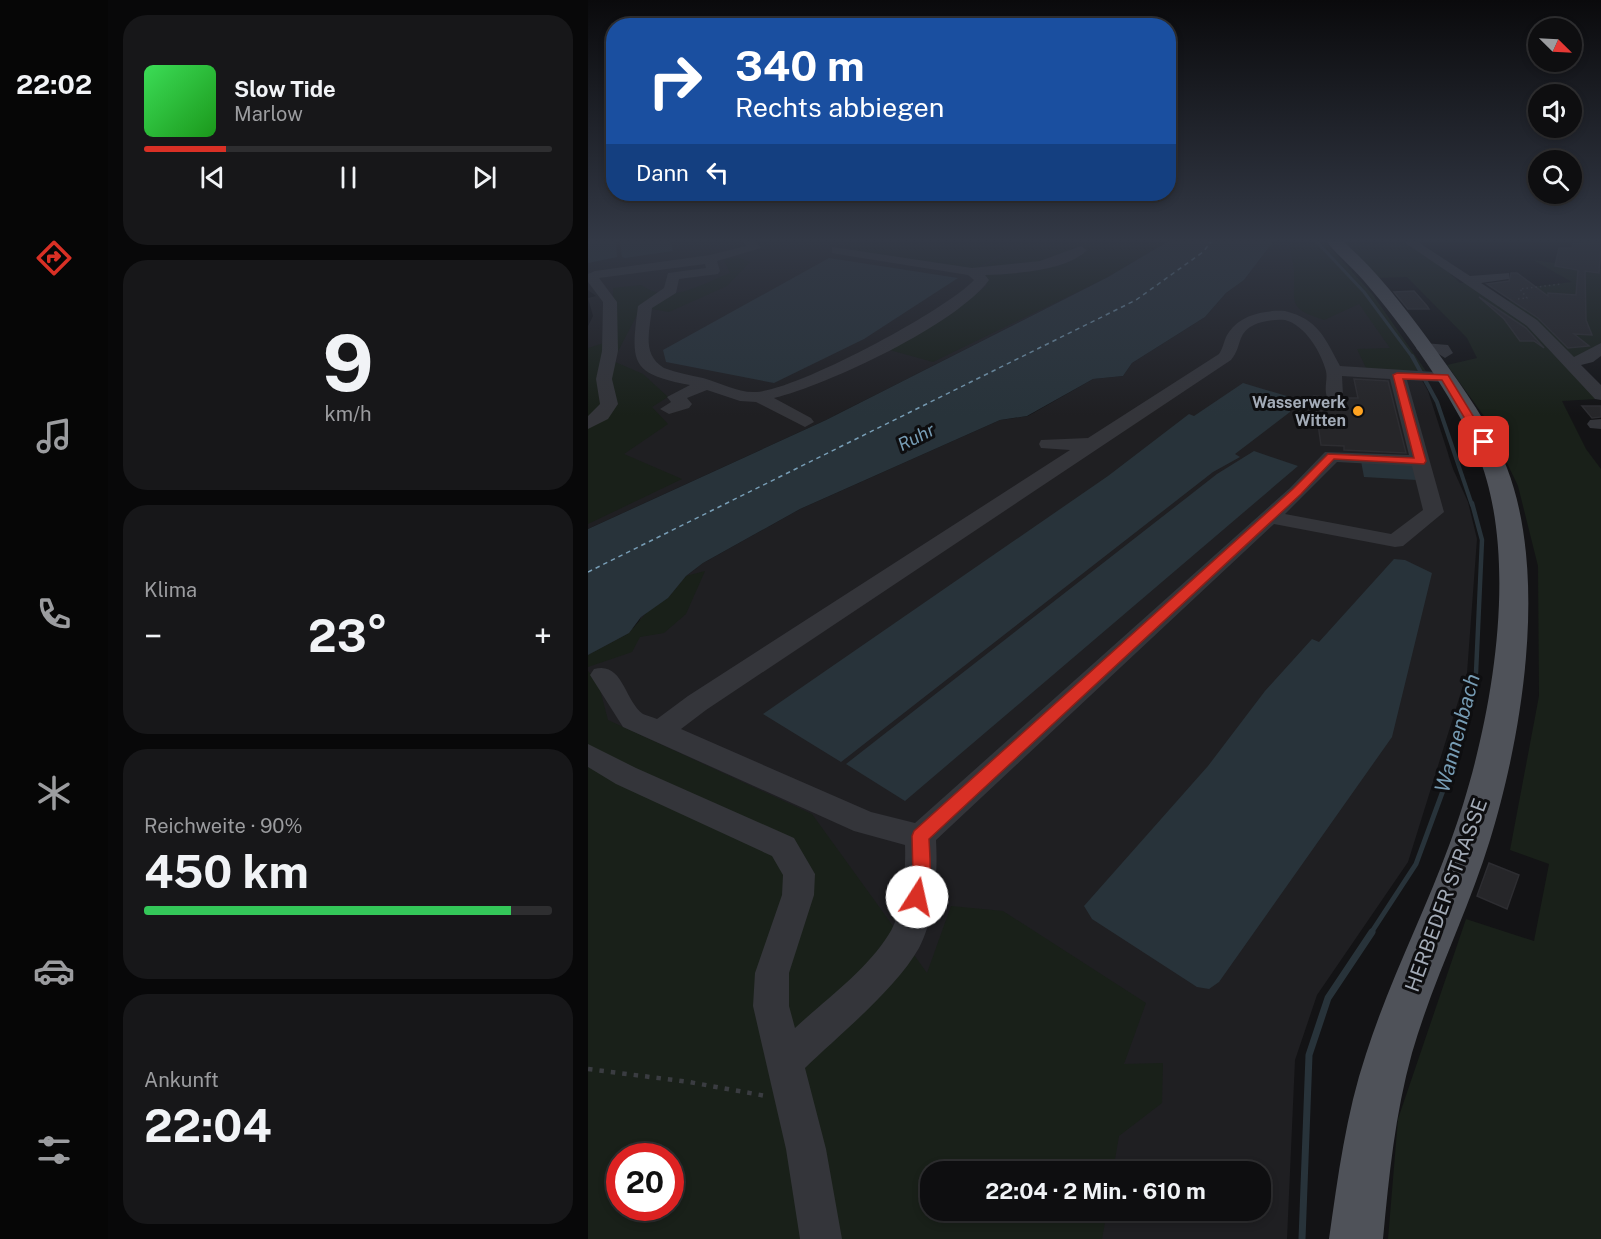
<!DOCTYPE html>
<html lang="de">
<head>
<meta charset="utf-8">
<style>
  :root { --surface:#0e0e10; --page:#171719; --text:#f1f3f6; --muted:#9b9c9f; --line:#2e2e30; --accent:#d93025 }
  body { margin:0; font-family:"Public Sans",sans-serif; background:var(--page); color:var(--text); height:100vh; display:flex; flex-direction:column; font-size:22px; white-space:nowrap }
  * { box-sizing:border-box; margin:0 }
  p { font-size:20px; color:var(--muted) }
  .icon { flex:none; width:33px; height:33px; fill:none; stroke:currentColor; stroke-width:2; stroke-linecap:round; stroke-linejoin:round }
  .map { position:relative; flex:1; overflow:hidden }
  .details { display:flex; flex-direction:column; gap:15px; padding:15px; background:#080809; width:480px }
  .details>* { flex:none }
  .top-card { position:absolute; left:18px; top:18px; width:570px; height:183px; border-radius:24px; box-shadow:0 3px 9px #0003,0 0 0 2px var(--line); background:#1a4fa0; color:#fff; overflow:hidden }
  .needle { width:39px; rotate:114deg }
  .buttons { position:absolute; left:940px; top:18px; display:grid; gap:12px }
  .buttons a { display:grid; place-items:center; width:54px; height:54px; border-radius:50%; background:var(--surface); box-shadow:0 3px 9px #0003,0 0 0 2px var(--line); font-size:30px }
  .speed { position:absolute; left:18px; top:1143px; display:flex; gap:12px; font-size:30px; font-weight:700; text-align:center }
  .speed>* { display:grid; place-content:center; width:78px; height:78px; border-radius:50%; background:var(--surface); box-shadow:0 3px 9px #0003,0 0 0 2px var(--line); line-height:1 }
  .speed .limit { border:9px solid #d22; background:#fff; color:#111 }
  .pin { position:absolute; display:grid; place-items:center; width:51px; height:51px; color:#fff; margin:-26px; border-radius:12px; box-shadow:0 3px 9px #0006 }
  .me { position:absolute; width:66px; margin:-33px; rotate:10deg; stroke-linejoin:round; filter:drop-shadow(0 0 4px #0008) }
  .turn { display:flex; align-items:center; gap:21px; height:126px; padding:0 30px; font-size:27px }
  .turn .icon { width:78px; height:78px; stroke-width:2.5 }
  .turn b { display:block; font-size:42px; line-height:51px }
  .then { display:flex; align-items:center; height:57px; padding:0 30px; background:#0003; gap:12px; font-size:22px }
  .big { font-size:45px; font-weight:700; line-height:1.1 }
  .details .widget { flex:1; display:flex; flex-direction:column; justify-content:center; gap:9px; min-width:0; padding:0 21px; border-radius:24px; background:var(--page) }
  .details .dial { align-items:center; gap:0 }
  .dial b { font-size:78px; line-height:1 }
  .song { display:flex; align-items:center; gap:18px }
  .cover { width:72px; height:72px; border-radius:9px; background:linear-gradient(135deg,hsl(130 70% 55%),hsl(120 70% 35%)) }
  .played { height:6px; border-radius:3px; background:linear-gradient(90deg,var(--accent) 20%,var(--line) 20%) }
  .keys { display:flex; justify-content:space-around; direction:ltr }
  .heat { display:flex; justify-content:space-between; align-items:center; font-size:33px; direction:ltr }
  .charge { height:9px; border-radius:4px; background:linear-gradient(90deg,#34c759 90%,var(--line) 0) }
  .trip { position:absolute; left:332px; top:1161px; width:351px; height:60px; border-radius:24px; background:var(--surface); box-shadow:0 3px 9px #0003,0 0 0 2px var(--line); font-weight:700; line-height:60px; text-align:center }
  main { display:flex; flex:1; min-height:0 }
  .tab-bar { display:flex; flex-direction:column; width:108px; justify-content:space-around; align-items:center; background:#060606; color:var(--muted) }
  .tab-bar .icon { width:42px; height:42px }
  .tab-bar .current { color:var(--accent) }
  .tab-bar b { font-size:27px; color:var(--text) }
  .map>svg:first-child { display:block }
  .built { fill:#1f1f22; fill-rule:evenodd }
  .green { fill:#192019; fill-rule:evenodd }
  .water { fill:#28333a }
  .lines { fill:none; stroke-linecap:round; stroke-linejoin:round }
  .stream-far4 { stroke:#28333a; stroke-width:3 }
  .stream-far3 { stroke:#28333a; stroke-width:4 }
  .stream-far2 { stroke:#28333a; stroke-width:4.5 }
  .stream-far1 { stroke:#28333a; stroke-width:5 }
  .stream { stroke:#28333a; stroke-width:7 }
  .ferry { stroke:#779db5; stroke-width:1.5; stroke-dasharray:4.5 4; stroke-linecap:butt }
  .building { fill:#262629; stroke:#2d2d31; stroke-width:1.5 }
  .path-far1 { stroke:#3a3c41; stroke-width:1.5; stroke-dasharray:1.5 3; stroke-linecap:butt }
  .path { stroke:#3a3c41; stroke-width:4.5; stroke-dasharray:4.5 7; stroke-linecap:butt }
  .minor { fill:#34353a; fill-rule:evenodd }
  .major { fill:#4f5259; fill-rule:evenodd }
  .route { fill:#d93025; stroke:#8d1f18; stroke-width:1.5 }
  .poi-dot { fill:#ffa321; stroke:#0e0e10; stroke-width:2 }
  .labels { text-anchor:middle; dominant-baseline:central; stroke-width:6; stroke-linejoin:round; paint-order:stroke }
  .far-poi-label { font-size:16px; font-weight:bold; fill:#a3abb7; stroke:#0e0e10; text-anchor:end }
  .far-water-label { font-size:18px; font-style:italic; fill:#779db5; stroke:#0e0e10 }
  .street-label { font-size:20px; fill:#a3abb7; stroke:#0e0e10 }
  .water-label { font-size:21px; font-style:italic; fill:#779db5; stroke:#0e0e10 }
</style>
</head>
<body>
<main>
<nav class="tab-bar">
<b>22:02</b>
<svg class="icon current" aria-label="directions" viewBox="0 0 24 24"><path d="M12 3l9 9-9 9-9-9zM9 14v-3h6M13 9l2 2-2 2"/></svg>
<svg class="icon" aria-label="music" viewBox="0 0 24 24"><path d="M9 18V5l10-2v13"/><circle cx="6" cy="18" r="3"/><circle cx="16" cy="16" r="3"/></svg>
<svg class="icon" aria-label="phone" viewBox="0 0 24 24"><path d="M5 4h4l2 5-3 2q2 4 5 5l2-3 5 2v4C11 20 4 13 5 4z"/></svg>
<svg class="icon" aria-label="climate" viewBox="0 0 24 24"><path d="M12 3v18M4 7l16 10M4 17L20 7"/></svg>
<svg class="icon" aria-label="car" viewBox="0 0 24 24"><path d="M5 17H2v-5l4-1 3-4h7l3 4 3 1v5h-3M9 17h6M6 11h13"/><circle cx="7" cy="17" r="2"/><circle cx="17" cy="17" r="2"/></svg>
<svg class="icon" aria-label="filters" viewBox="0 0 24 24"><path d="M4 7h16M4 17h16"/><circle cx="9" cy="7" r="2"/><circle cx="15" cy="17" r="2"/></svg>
</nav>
<section class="details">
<div class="widget">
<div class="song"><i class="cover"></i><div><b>Slow Tide</b><p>Marlow</p></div></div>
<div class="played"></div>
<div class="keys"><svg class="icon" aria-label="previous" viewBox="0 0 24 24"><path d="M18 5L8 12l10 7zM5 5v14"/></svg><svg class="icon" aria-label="pause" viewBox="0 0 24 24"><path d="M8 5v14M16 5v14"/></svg><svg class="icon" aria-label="next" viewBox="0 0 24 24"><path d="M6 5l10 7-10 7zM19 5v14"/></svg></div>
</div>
<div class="widget dial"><b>9</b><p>km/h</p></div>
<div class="widget"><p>Klima</p>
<div class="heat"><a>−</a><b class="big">23°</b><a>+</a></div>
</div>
<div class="widget"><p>Reichweite · 90%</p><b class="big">450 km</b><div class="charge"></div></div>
<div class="widget"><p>Ankunft</p><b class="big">22:04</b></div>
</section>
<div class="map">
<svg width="1013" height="1239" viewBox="0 0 1013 1239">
  <rect width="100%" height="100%" fill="#131315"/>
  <path class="built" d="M0 242H579L520 277 238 420 0 529V326L5 316 0 298 8 296 0 290Z
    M685 242H728L763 278 831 375 840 391 865 469 880 502 889 539 879 673 820 862 729 995 707 1060 699 1239H266L0 716V655L50 625 53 617 80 598 98 576 115 563 212 509 412 420 440 416 505 379 535 376 544 363 617 317 638 293 656 280ZM342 1172H672V1210H342Z"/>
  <path class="green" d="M259 242H433L385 271 266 251 260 247Z
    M435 242H578L520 277 345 362 298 349 387 295 398 286 400 280 390 270Z
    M703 242H737L785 295 838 371 779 370 769 349 802 348 771 304 736 320C699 308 707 305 706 271 706 261 700 251 703 242Z
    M752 242H817L853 265 872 283H883L943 326 1009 399 974 401 998 449 1013 469V1239H800L810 1119 878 919 946 941 961 864 922 850 951 696 950 566 930 486 898 419 859 365 889 358 879 338 819 277 789 278Z
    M150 257 162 262 139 286 81 312 58 308 50 313 25 361 55 374 80 397 64 407 80 424 36 454 94 479 0 524V348L26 340 25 288 53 285C83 305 111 285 142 273L136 260Z
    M945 260 1013 269V343L996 357H984L916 301 942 299 933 288 984 282Z
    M117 571 98 614 76 633 52 637 44 652 0 667V655L41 633 59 612 80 598 98 576Z
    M0 671 10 682 20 720 224 814 339 973 363 906 415 911 558 1003 536 1064 575 1063 574 1103 531 1136 525 1171 342 1172V1210L519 1211 514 1239H0ZM32 1156H82V1208H32Z"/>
  <path class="water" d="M0 242H28L29 257 0 263Z
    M32 242H83L85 251 37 258 34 257Z
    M579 242H685L656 280 638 293 617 317 544 363 535 376 505 379 439 416 412 420 212 509 115 563 98 576 80 598 53 617 41 633 0 655V529L238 420 520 277Z
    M241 258 370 278 276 339 186 383 78 362 75 350Z
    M655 383 702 397V412L647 454 652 457 625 472 253 762 175 714 520 476 601 414 606 416Z
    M666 451 710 466 317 801 258 764 629 474Z
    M773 461 825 464 829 480 776 477Z
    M806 559 817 560 844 573 804 737 631 982 621 989 609 987 504 919 496 906 620 766 677 691 724 639 731 642Z"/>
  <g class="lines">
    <path class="stream-far4" d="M729 242 776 292 825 358"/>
    <path class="stream-far3" d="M824 356 849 402 884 505"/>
    <path class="stream-far2" d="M883 693 888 673 894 540 884 503"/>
    <path class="stream-far1" d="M783 933 828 864 860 777 883 691"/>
    <path class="stream" d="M714 1239 721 1055 740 998 784 932"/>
    <path class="ferry" d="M0 572 548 300 615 252 623 242"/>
  </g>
  <path class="building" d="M996 242H1013L1011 273 997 271 998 320 1004 335 986 334 1001 346 980 348 950 318 899 284 921 281 923 273H929L960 296V293L988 295 990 270 967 266 971 248H984L985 243 995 244Z
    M826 291 839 306 841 309H820L806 292Z
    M891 297 938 328 956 348 946 341H932L916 319Z
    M766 379 800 381 818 453 756 450V446L733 445 726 396 737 397 740 401 746 402 755 398H770Z
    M994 406H1013V417L1004 418Z
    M901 863 931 875 919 909 889 896Z"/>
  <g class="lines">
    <path class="path-far1" d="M930 299 939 298 932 289 974 284"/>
    <path class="path" d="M0 1069 101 1082 178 1096"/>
    <path class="minor" d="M155 242H168L173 248 129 261 132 271 130 274 91 279 88 293 64 308C62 330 53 354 76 368 89 373 102 375 115 378 133 383 150 393 168 392 209 390 357 311 386 280L380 275 249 254 244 253V247L384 268 452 261 493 246 499 250C479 271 425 274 397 275L401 280C369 324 240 385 186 398L223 418 226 422 217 427 168 402 152 401 119 390 99 398 104 404 101 408 81 414 72 409 83 402 79 397 102 385C41 374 43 362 50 306L76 288 80 273 118 268 117 264 11 278 29 302 30 351 24 379 30 404 20 419 0 429V416L12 404 8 379 14 351 15 302 0 282V274L7 271 122 255 158 246Z
      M816 242H830L882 276 921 273V279L893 283 949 320 986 357 1013 343V356L1005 362 993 365 1013 385V400L1007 399 939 326Z
      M697 311C730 319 737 338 752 366L863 373 865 377 857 382 819 380 856 512 815 546 807 547 686 524 348 840C350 873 347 918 331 948 307 990 252 1034 217 1068L238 1149 254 1239H212L198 1149 165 1006 167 973 194 895 195 875 184 856 28 784 0 767V744L48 768 206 838 227 874 226 895 201 973V1006L207 1028C238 999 278 971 301 934 315 913 318 869 317 845L266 831 35 727 2 675 6 669C35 661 36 700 55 714 59 716 65 717 69 719L100 696 482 450 453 448 451 444 453 440 500 438 631 354C636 347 636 338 641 332 653 314 678 310 697 311ZM697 320C717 325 733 352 738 371 740 380 735 390 740 399L746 400 755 395 754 376 802 379 821 455 737 452 702 488 327 823 283 812 93 729 118 710 643 360C649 353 650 346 653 338 659 322 683 319 697 320ZM749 462 824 466 835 510 803 534 697 514Z
      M836 343 860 345 865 353 857 358 849 353 830 351 828 348 830 345Z
      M1013 419V429L1002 428 999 424 1002 420Z"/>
    <path class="major" d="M739 242H756C792 274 821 313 850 353 876 389 903 426 919 468 960 575 935 733 902 840 880 912 845 980 824 1053 807 1114 801 1176 795 1239H741C750 1176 758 1114 778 1054 801 982 836 914 862 843 902 735 935 562 889 452 865 396 816 327 776 281 765 268 750 256 739 242Z"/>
  </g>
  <linearGradient id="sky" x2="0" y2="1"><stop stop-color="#0a0a0c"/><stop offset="0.58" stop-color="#333946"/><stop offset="1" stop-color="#333946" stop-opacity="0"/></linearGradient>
  <rect width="1013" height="415" fill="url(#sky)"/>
  <path class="route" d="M809 373 860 375 901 442 899 444H892L854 380 815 379 838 461 836 464 746 459 713 494 341 839C342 861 345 882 335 903L329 905 322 903 320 897 325 876 324 836 326 831 705 489 740 454 826 458 805 375Z"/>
  <circle class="poi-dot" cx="770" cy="411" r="6"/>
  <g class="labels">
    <g class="far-poi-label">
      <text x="758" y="402">Wasserwerk<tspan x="758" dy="18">Witten</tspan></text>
    </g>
    <g class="far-water-label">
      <text transform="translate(328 437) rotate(-27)">Ruhr</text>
    </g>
    <g class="street-label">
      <text transform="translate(858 895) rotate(-70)">HERBEDER STRASSE</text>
    </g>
    <g class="water-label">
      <text transform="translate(869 733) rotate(-75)">Wannenbach</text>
    </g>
  </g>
</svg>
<div class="buttons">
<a><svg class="needle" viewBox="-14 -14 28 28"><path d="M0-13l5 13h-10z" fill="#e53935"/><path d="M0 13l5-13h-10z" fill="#9b9c9f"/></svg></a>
<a><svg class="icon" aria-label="sound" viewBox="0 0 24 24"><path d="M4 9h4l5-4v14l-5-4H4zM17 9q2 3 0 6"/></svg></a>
<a><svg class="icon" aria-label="search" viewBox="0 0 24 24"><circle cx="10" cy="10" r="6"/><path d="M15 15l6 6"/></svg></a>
</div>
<div class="speed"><div class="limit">20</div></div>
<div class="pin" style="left:896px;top:442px;background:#d93025"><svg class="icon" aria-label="arrive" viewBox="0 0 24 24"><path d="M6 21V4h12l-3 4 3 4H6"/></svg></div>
<svg class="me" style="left:329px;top:897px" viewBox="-20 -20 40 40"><circle r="19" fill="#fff"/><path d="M0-13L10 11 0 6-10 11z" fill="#d93025"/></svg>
<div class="trip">22:04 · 2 Min. · 610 m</div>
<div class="top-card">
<div class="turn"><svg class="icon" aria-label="right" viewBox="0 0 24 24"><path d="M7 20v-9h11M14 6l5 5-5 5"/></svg><div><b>340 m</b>Rechts abbiegen</div></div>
<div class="then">Dann<svg class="icon" aria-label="left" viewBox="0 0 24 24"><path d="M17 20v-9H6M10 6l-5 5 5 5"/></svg></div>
</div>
</div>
</main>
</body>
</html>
